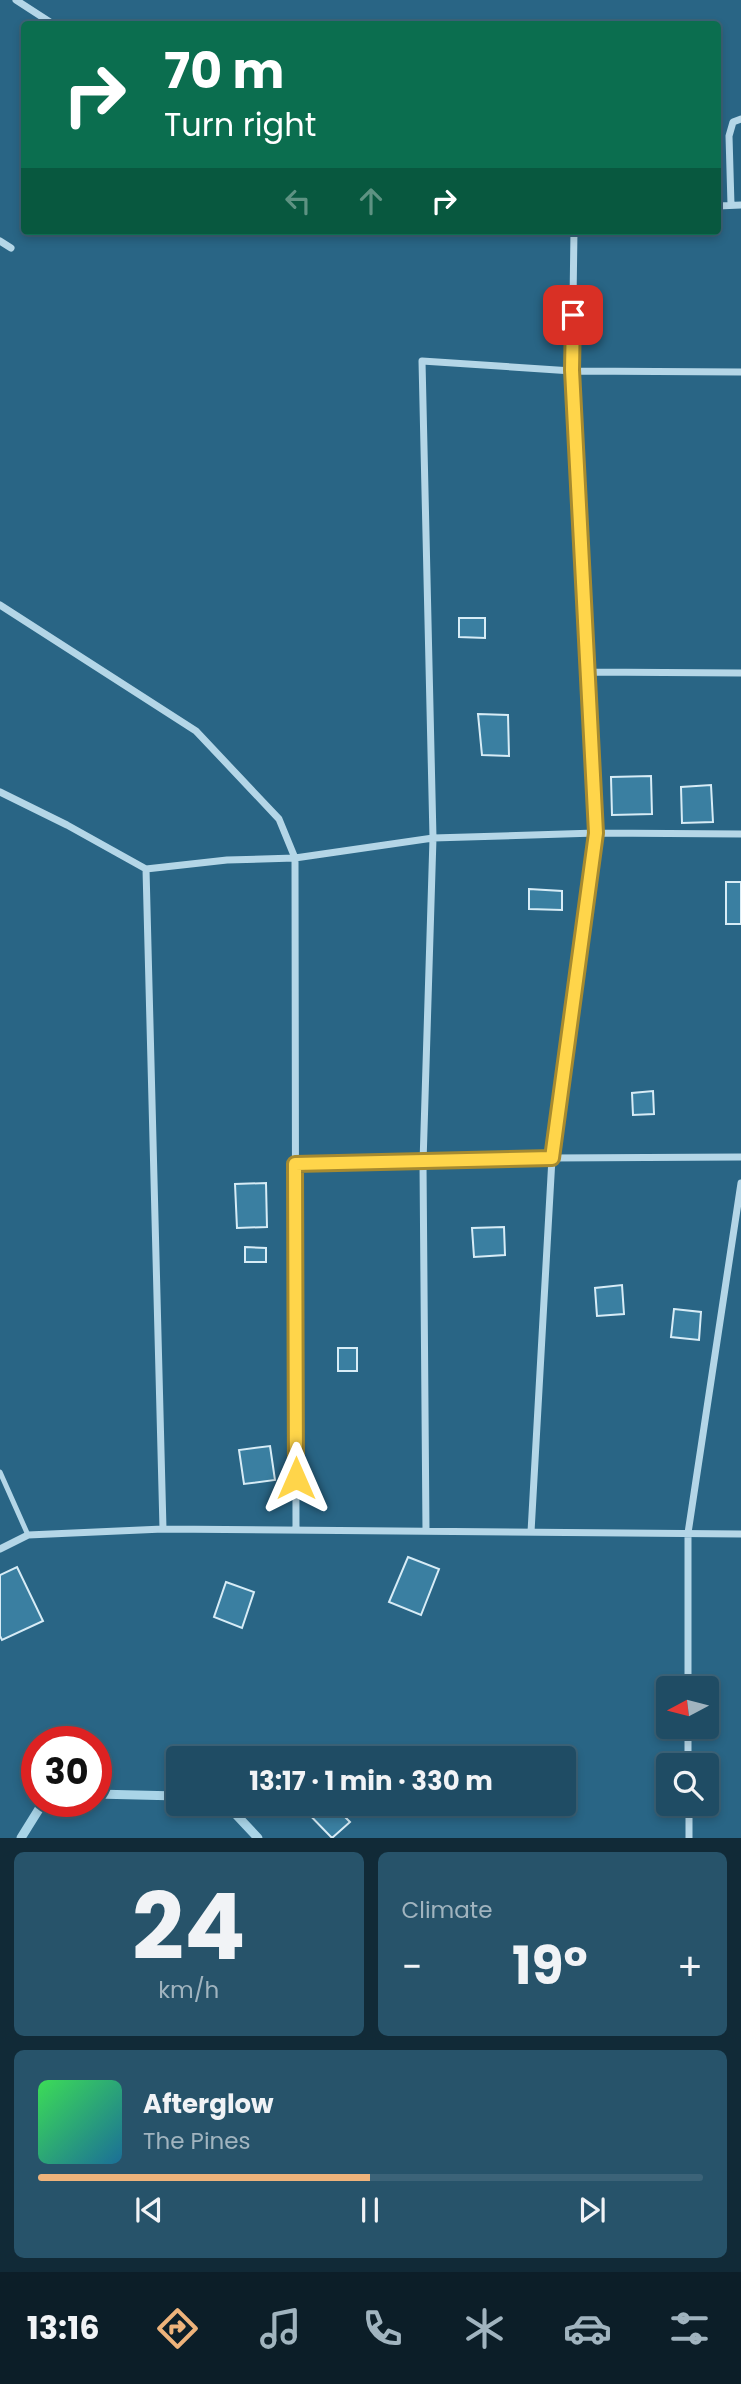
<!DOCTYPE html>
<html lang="en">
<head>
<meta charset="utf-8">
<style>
  :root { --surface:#1f4c64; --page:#27536a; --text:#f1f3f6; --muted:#a1b4bf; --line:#3c6378; --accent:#eeb37b }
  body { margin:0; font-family:Poppins,sans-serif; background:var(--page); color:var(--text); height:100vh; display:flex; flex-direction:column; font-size:26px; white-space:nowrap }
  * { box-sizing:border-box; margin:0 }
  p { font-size:23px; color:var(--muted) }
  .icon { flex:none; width:38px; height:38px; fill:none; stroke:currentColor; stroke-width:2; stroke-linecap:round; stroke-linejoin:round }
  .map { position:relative; height:1838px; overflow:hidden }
  .details { display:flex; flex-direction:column; gap:14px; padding:14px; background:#112a37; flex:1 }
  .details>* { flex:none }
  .top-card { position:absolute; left:21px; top:21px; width:700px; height:214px; border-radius:7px; box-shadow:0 4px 10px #0003,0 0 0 2px var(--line); background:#0b6e4f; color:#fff; overflow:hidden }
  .needle { width:46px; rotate:263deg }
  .tools { position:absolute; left:656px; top:1676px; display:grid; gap:14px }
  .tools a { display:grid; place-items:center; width:63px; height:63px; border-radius:7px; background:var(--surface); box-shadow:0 4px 10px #0003,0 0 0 2px var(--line); font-size:35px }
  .speed { position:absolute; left:21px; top:1726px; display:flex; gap:14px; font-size:35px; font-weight:700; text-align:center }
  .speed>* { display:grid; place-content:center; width:91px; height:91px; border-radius:50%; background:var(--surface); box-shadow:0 4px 10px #0003,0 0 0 2px var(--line); line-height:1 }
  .speed .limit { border:10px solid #d22; background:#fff; color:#111 }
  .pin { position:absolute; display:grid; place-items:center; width:60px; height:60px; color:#fff; margin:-30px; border-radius:14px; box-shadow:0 4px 10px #0006 }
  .me { position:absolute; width:77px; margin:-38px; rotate:0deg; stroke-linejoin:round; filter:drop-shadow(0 0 5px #0008) }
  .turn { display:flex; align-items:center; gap:24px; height:147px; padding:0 28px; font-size:32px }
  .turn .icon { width:91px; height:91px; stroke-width:2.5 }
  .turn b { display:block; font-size:49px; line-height:60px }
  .lanes { display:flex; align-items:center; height:66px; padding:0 28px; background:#0003; justify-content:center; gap:35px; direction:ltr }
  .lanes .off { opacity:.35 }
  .big { font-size:52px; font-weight:700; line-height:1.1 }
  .details .card { flex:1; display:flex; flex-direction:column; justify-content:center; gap:10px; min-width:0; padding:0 24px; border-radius:10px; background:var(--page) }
  .details .dial { align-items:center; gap:0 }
  .dial b { font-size:91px; line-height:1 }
  .song { display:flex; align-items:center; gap:21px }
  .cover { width:84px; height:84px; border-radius:10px; background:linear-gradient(135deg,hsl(130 70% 55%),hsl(200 70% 35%)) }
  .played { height:7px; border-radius:4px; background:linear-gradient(90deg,var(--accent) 50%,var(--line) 50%) }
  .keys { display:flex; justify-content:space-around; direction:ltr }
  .heat { display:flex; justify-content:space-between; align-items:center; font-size:38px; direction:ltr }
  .details .tiles { flex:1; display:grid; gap:14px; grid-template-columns:1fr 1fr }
  .card:last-child { grid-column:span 2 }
  .trip { position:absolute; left:166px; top:1746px; width:410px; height:70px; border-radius:7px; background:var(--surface); box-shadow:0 4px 10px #0003,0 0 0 2px var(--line); font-weight:700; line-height:70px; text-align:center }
  .tabs { display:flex; height:112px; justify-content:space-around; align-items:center; background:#0c1e28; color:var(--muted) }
  .tabs .icon { width:49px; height:49px }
  .tabs .on { color:var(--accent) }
  .tabs b { font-size:32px; color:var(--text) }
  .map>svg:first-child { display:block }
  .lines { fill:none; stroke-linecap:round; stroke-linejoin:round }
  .stream { stroke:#a9d4e7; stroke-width:9 }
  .building { fill:#3a7fa1; stroke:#d7ecf6; stroke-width:2 }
  .lane { stroke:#b4d6e7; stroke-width:5 }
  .street { stroke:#b4d6e7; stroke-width:7 }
  .route-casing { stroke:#a68a30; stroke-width:18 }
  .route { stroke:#ffd54a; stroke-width:12 }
</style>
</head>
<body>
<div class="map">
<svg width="741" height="1838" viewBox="0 0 741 1838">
  <rect width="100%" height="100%" fill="#296585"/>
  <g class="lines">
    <path class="stream" d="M96 1794 178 1796
      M226 1804 258 1838
      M21 1838 44 1801"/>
  </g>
  <path class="building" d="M459 618H485V638L459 637Z
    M478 714 508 715 509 756 482 755Z
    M651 776 652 814 612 815 611 777Z
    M711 785 713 822 682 823 681 787Z
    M726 882H741V924H726Z
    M529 889 562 891V910L529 909Z
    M653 1091 654 1114 633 1115 632 1093Z
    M266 1183 267 1227 237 1228 235 1184Z
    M504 1227 505 1255 474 1257 472 1228Z
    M245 1247 266 1248V1262H245Z
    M622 1285 624 1314 597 1316 595 1288Z
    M674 1309 701 1312 699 1340 671 1337Z
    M338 1348H357V1371H338Z
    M270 1446 275 1480 244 1484 239 1450Z
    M408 1557 439 1569 421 1615 389 1602Z
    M17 1567 43 1621 2 1640 0 1636V1575Z
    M226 1582 254 1592 242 1628 214 1617Z
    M299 1804H332L350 1822 332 1838Z"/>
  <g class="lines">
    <path class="lane" d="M0 1472 28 1535"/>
    <path class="street" d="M16 0 53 24
      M731 205 729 136 733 122 741 119
      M718 206 741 205
      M0 241 11 248
      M0 605 196 731 279 819 295 858 296 1530
      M587 672 741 673
      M0 792 67 825 146 869 227 860 295 858 433 838 596 833 741 834
      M146 869 163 1529
      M295 1164 552 1158 741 1157
      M426 1531 423 1163 433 838 422 361 572 371 741 372
      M531 1532 552 1158 596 833 572 371 574 231
      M0 1549 28 1535 163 1529 741 1534
      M688 1689V1533L741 1183
      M688 1727V1766
      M689 1804V1838"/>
  </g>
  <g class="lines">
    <defs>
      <path id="route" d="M296 1478 295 1164 552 1158 596 833 572 370 573 315"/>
    </defs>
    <use href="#route" class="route-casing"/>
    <use href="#route" class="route"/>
  </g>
</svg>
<div class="tools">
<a><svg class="needle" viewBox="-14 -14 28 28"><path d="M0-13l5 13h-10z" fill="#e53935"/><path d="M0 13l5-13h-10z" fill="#a1b4bf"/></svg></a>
<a><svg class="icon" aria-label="search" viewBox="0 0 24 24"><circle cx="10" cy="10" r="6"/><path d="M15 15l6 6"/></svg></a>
</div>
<div class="speed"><div class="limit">30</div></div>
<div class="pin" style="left:573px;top:315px;background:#d93025"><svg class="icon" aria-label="arrive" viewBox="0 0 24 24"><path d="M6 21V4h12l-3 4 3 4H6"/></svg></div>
<svg class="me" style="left:296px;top:1478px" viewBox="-20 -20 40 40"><path d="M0-17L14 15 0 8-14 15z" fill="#ffd54a" stroke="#fff" stroke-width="4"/></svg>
<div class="trip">13:17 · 1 min · 330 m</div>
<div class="top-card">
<div class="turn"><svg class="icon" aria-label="right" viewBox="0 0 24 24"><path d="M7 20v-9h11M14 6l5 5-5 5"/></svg><div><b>70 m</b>Turn right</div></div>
<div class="lanes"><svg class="icon off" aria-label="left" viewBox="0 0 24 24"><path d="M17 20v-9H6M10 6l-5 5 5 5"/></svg><svg class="icon off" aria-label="ahead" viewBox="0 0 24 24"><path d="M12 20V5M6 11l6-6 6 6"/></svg><svg class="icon" aria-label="right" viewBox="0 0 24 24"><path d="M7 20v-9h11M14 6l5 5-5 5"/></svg></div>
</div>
</div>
<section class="details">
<div class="tiles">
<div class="card dial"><b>24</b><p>km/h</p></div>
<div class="card"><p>Climate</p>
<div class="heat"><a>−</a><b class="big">19°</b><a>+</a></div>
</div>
<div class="card">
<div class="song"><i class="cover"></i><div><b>Afterglow</b><p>The Pines</p></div></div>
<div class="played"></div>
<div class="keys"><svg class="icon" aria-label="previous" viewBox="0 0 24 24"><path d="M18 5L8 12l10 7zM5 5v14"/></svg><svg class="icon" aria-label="pause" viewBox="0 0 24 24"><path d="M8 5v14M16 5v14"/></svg><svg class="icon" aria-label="next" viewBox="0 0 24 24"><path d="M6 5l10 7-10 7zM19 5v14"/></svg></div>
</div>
</div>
</section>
<nav class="tabs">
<b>13:16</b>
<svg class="icon on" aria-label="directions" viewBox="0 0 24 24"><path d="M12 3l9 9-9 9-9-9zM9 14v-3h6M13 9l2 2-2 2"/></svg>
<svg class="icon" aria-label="music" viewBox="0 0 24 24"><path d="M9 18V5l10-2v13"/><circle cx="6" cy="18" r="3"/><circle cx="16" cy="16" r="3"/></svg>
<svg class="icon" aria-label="phone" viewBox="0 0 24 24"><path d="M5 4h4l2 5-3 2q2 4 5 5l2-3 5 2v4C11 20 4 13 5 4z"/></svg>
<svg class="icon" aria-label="climate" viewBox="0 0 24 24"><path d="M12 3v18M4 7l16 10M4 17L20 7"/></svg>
<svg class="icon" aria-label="car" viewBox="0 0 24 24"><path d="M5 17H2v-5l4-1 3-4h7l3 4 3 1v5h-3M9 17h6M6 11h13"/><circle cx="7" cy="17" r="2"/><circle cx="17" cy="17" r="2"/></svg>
<svg class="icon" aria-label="filters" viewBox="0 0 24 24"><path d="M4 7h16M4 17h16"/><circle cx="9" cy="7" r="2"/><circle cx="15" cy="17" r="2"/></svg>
</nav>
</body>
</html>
